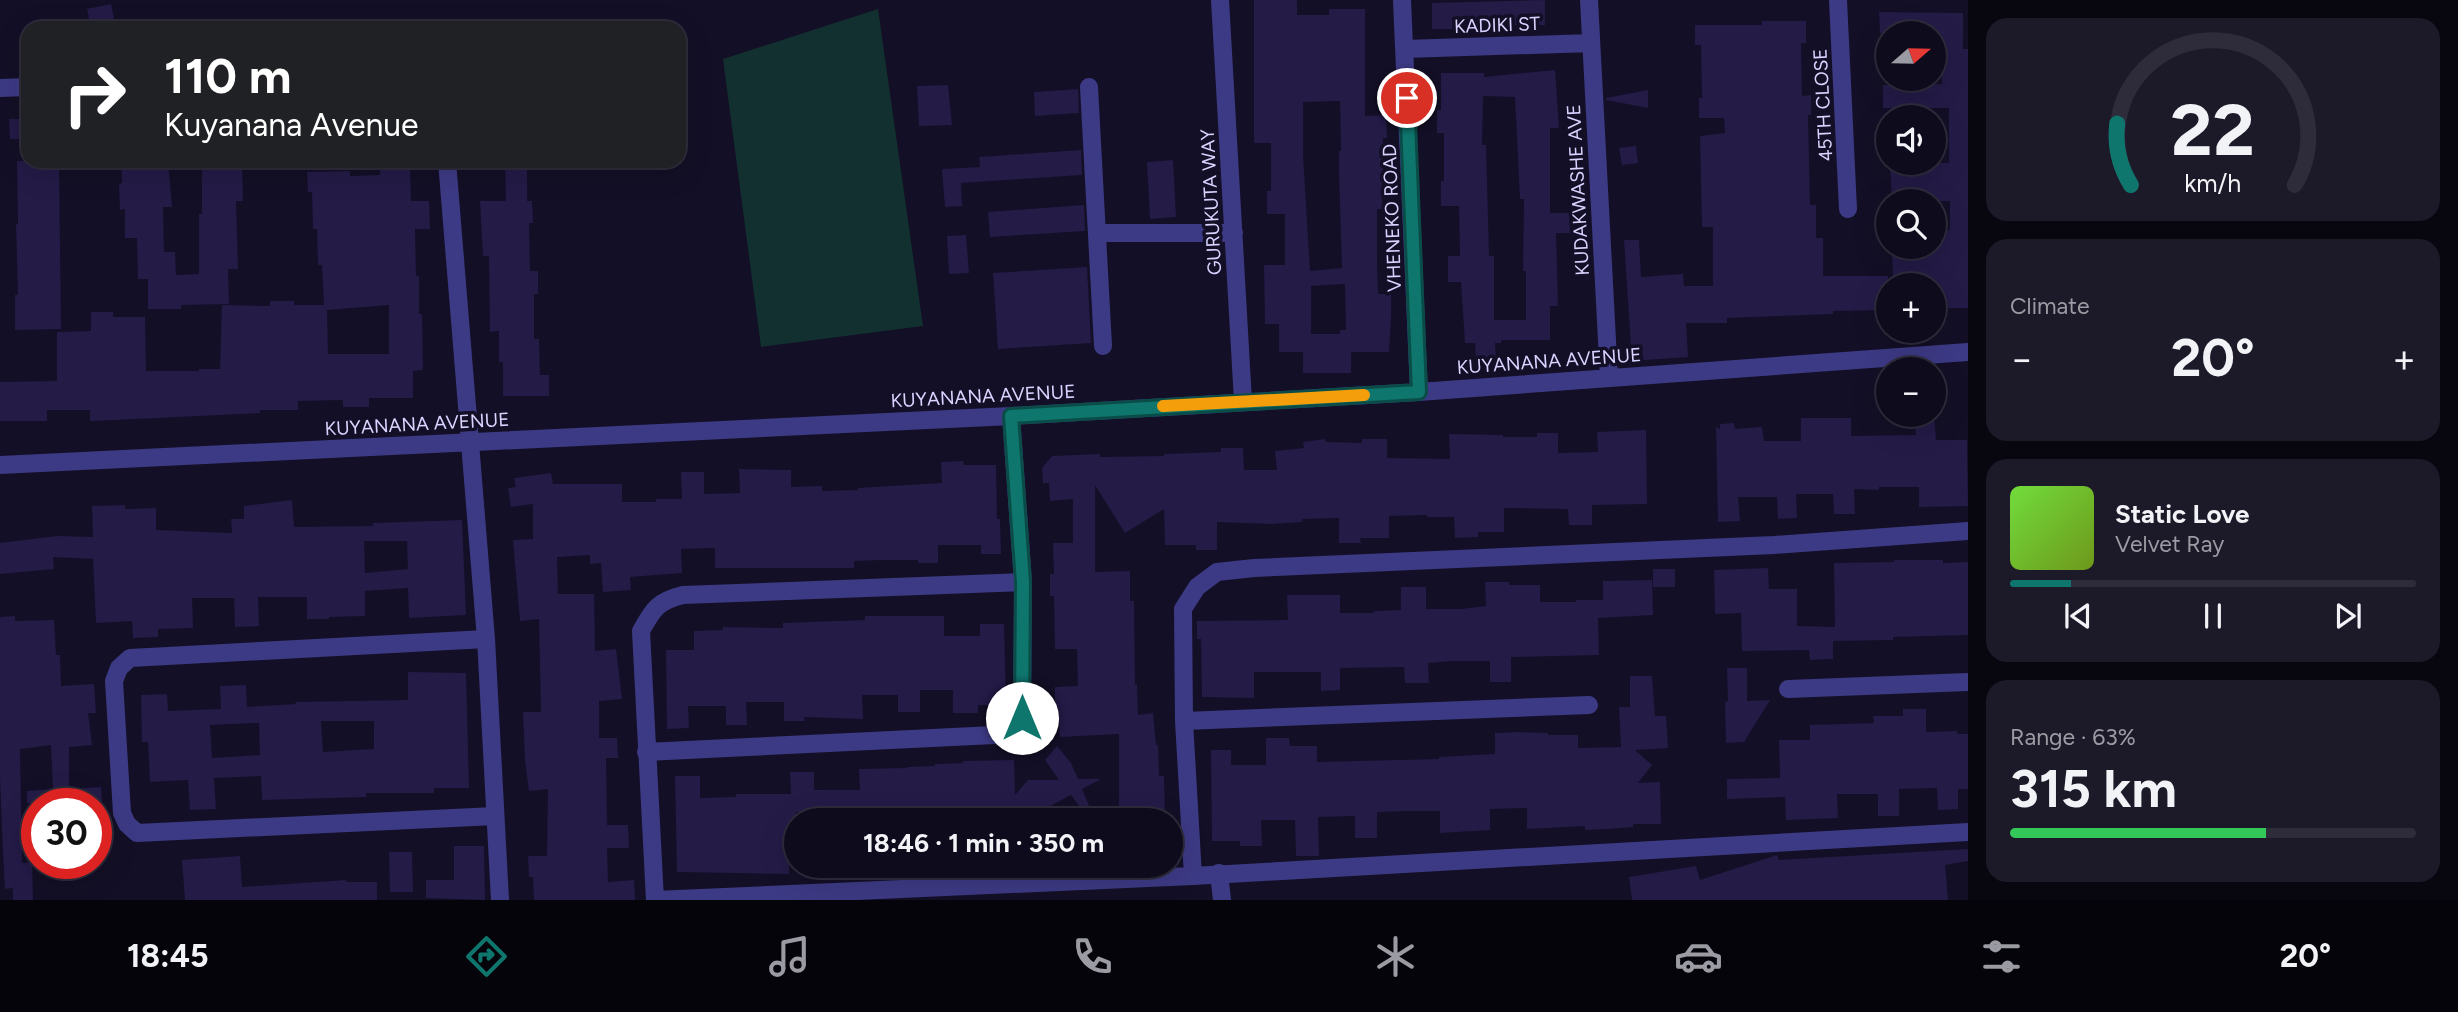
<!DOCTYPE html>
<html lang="en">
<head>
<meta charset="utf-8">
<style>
  :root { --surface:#0e0b1c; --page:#1c1929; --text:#f1f3f6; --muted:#9b9ba3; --line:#2e2b3b; --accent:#0f766e }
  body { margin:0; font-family:Figtree,sans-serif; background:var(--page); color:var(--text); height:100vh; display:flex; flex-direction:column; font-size:26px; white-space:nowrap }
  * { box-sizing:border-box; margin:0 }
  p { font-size:23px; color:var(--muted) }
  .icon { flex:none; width:38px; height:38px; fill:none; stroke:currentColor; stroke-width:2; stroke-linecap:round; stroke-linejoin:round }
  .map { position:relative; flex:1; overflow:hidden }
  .side { display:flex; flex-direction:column; gap:18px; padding:18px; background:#08060f; width:490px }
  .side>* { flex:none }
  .hud { position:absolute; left:21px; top:21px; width:665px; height:147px; border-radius:21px; box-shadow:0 7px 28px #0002,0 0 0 2px var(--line); background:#202124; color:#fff; overflow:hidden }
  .needle { width:46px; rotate:70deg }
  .fabs { position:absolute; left:1876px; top:21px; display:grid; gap:14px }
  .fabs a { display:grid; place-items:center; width:70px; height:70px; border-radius:50%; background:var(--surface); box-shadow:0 7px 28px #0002,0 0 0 2px var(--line); font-size:35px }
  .speed { position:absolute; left:21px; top:788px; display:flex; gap:14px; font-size:35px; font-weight:700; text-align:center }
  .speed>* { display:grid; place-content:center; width:91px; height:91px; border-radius:50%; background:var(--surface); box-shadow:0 7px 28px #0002,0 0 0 2px var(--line); line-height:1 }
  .speed .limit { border:10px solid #d22; background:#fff; color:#111 }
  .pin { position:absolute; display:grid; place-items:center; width:60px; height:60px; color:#fff; margin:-30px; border:4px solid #fff; border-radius:50%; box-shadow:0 2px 7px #0007 }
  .me { position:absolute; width:77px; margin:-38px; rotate:0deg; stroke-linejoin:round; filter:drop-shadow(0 0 5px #0008) }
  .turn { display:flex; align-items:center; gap:24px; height:147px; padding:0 28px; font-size:32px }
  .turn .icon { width:91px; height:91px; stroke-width:2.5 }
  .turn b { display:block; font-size:49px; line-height:60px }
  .big { font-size:52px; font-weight:700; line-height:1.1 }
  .side .tile { flex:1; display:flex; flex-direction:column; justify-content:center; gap:10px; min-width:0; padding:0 24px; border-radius:21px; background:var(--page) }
  .side .dial { align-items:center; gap:0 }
  .dial svg { height:182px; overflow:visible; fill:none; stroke:var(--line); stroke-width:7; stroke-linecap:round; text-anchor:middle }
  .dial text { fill:var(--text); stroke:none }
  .song { display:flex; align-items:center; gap:21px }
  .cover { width:84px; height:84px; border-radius:10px; background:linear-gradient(135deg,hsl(100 70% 55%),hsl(80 70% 35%)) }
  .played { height:7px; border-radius:4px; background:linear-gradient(90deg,var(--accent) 15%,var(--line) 15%) }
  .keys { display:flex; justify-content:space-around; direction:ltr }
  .heat { display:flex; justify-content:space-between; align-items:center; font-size:38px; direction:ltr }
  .charge { height:10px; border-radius:5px; background:linear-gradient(90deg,#34c759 63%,var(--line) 0) }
  .trip { position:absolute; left:784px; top:808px; width:399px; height:70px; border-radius:35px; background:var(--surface); box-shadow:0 7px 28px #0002,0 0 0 2px var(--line); font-weight:700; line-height:70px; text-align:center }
  .dock { display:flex; height:112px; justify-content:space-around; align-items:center; background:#06040b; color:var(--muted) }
  .dock .icon { width:49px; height:49px }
  .dock .active { color:var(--accent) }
  .dock b { font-size:32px; color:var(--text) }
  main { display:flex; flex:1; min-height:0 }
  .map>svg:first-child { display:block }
  .green { fill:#12302f }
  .building { fill:#241b47; fill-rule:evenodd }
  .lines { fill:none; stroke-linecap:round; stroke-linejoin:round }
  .minor { stroke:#3d3a85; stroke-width:18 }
  .route-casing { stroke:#0a4d48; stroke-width:18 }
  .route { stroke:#0f766e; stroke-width:12 }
  .slow { stroke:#f59e0b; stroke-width:12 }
  .labels { text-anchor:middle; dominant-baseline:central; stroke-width:7; stroke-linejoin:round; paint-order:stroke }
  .street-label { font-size:19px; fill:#d9d4ff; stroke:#130f26 }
</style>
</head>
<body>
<main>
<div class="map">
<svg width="1968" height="900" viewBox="0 0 1968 900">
  <rect width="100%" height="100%" fill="#130f26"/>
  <path class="green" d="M878 9 923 326 761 347 723 59Z"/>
  <path class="building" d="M1254 0H1297V15H1329V9H1365V116L1386 115 1387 138H1383V173H1382V209H1377V263L1378 294H1391V318L1389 352H1351V373H1303V352H1279V324H1265L1264 265H1285V214H1267V191H1271V143H1254ZM1340 101 1341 151H1339V173L1342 268 1310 271 1303 156V102ZM1345 284 1346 330H1340V334H1311V286Z
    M1545 0V25H1481V29H1432V3Z
    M111 4 116 28H91L87 9Z
    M1879 12 1963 13V49H1968V308H1934V285H1893L1892 247H1934V230H1950V201H1892L1890 163H1949V108H1883V85L1942 84V34L1880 33Z
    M1762 21H1806V43H1801L1802 96 1811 95V115H1808L1810 205H1816V238H1823V276H1888V310L1833 311V314L1727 318V323H1686L1688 357 1632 361 1624 240H1639L1641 277 1683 274 1684 286H1713V227H1702L1700 136 1725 133 1724 118H1699V98H1702L1701 45H1695V25H1762Z
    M1555 70 1559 128H1550V213H1569L1570 233H1556L1558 306H1550V340H1501V343H1495L1496 359H1476L1475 343H1465L1461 282H1448V256H1460L1459 206H1441V181H1444V133H1437V110H1441V73H1484V77ZM1483 96 1515 97 1520 199H1524L1523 271H1526V320H1494V256H1489L1486 145H1482Z
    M948 85 952 125 919 126 917 86Z
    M1078 89 1079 113 1035 116 1034 92Z
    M1648 90V108L1606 100V98Z
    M9 119H28V139H10Z
    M1636 146 1638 163 1622 165 1619 148Z
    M1081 150 1082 175 961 183 962 206 945 207 942 169 980 167 979 157Z
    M1173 160 1176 217 1150 219 1147 162Z
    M17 161H59L61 329 15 330V295H18L16 224H18Z
    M121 161H168L172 207H163L164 252H175L176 275 199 274V214H202V161H242L243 201H236L238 269H228L229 304 181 305V309H148V279H138L137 238H125V209L120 210 119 184 122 183Z
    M505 162H527V201H532L533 223H529L530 271H538V294H534V339H539L540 375H549V396H503V362H499V331L490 332 489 256H483L480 201H506Z
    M380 169H410L411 201H429L430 229H415L416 276H419V314H422L423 370 413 371V398H369V407H343V400L298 401V410H260V413L115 420 90 421V410H47V421H0V382L57 381V332L91 331V312H113V317H145L146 371H199V369H220L222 305 270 306V301H294V305H324L322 265H318L317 229H313L312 192H308L307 172 350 171V176L380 175ZM389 305V354H328L327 310Z
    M1084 205 1085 231 990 237 988 212Z
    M966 235 969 273 949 274 947 236Z
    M1087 267 1091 343 998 349 993 273Z
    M1914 415H1934L1936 440H1967L1968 506 1919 507V487H1879V490L1854 489 1855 514H1834L1833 494H1796L1797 518 1778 519 1777 497H1738L1740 521 1718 522 1716 427 1720 429V424L1734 423 1735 429 1762 427 1764 441H1801V418H1851V436L1916 435Z
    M1646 430 1647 504 1592 505V525H1569L1568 509 1504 508V532H1478V537L1455 538 1454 517H1427V515L1389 516V538H1360L1361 543H1339V518L1302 519V522L1273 524 1217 522V550H1196V545H1165L1164 509 1125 533 1095 485V572L1130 571V601H1134L1135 685H1137L1138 715 1153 713 1156 745H1158L1159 776H1164L1165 821H1119V734L1060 737 1058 707H1055V687L1078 686 1077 649H1055L1054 596H1050V574H1054L1053 543H1073V499L1050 501 1049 483H1043L1042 468 1052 456 1100 454V457L1164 456V454L1221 452V448H1243L1244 470H1277L1275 451 1304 448 1303 442 1325 439 1326 442 1362 443V439H1387V458L1450 459 1449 434 1503 435V437H1537V433H1558V453L1598 452 1597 432Z
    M963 461 964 465H996L997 519H1000L1001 554H981V545H938V563H918V560H882L854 561V568H715V548L681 549 682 573 630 577 631 590 603 592 601 563 590 564V555L557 557 558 594H594L595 651 616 649 622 699 599 701V738H617L618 758H606L607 825H628L629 848H607L608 882 634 880 635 900H534L533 877H529L528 856H547L548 789 529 791 525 760 523 712H541L539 619 520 621 513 540 533 539V504L511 507 508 488 516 487 514 478 551 473 553 484H622V502H656V499H682L681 472H704V494L740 493 739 469 791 470V487L822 486V491L858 490V488L942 483 941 462Z
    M292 500 294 527 373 526V523L462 520 466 615 409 618 408 588 365 591V616L329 617V619H307V597H258L259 626 235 627 234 598H192L193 628 158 629V637L133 638 132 621 96 623 93 559 53 557 54 569 0 574V543L57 536 93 537 92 506 125 505V509L156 508V530L232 533 231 519H244V506ZM364 541H407L408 569 365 573Z
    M1894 560H1943V563L1968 562V635L1893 637V640L1833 641V659L1810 660 1809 650 1742 651 1741 613 1715 614 1714 570 1768 568 1769 589H1797V626L1835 627 1834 563 1894 562Z
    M1653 569H1675V587H1653Z
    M1652 580 1653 615 1598 618 1599 655 1511 657V682H1490V661H1454L1428 663 1429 683H1405L1404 667 1340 668V690L1321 691V672H1254V698L1202 697 1201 639H1197V621L1288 620 1287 595H1340V613H1374V611L1401 610V587H1426V609H1461L1486 606 1485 582H1509V585H1540V602H1576V600H1603V581Z
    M15 616V621L54 620 56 655H60L61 686 94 684 96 713H88L92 745 69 747V789L101 787 102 803H27V791L53 789 51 745 20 749 22 863H32L33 900H13V888L5 889 3 852 0 777V617Z
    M865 616H944V636H980V624H1004L1006 705H978V713H953V690H920V712H898V695H862L863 719 804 717 805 721H784V702H746L747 725H726V706H688L689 728 667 729 666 650H694V631L723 630V627L783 628V623L865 620Z
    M1727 668H1747V701L1770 700 1744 742 1726 743 1725 702 1728 701Z
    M408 672 466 673 469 788H434V793H366V797L262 800 261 776 214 778 216 809 190 810 188 780 150 782 148 742H142L141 695 167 694 168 711 221 709 220 686 246 685 247 707 296 704 295 702 408 700ZM321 721H374V749L323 752ZM259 723 260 755 212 758 210 725Z
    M1630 676H1652L1655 716H1666L1668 748 1635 750 1652 765 1638 783 1660 782 1661 824H1633V827L1606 829 1585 830V826L1527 829V808L1490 809V830L1440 833V811H1407L1377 812V838H1355V816L1318 817 1319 856H1296L1295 820H1261L1262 846H1240V841H1212L1211 750H1231V765H1266V738H1289L1290 746H1317V762L1439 759V757L1495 754V733L1519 732 1548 733V735H1578V748L1621 747 1619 707H1630Z
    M1903 709H1926V732L1957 731V734H1968V789H1958V809L1938 810 1937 788 1899 789V816H1878V794H1837L1838 818 1786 820 1785 797 1727 799V779L1780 778 1779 740H1810V725L1874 723 1873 716H1903Z
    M1057 746 1071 763 1078 779H1101L1082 789 1093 815 1088 818 1071 795 1022 821H894V809L878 808 844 809V812H796V847H789V874L677 872 675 776H700V798L736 797V794H791L790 772H814V790H860L859 769 907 768V767L935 766V764L963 763V761L1014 760 1015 795 1028 780H1059L1045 760Z
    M454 846H484L485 900 426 898V880H454Z
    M1968 849V861L1945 865 1948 900H1632L1629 877 1696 866 1700 880 1777 855 1779 860Z
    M389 852H412L413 892H390Z
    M240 856 242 887 346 880V882H377V900H185L182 860Z"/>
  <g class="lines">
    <path class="minor" d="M1220 0 1243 401
      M1402 0 1419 392
      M1589 0 1609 378
      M1838 0 1848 209
      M1405 49 1591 43
      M1089 87 1103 346
      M0 88 28 87
      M447 161 486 639 500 900
      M1097 233H1234
      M0 465 1011 416 1419 392 1968 352
      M486 639 130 658 119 668 114 681 122 813 127 824 137 833 495 816
      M1788 689 1968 682
      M1184 721 1589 705
      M646 752 994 735C1008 733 1014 730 1022 718L1023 582 1011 416
      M1219 873 1222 900
      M1193 876 1184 721 1183 609 1197 587 1217 572 1254 568 1774 545 1968 531
      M655 900 1193 876 1968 832
      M655 900 641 631C653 609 658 601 683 595L1023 582"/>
  </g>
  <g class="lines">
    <defs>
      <path id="route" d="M1022 718 1023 582 1011 416 1419 392 1407 98"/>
    </defs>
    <use href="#route" class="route-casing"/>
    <use href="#route" class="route"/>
    <path class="slow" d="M1163 406 1364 395"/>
  </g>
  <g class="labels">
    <g class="street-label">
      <text transform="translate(1497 25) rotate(-2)">KADIKI ST</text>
      <text transform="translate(1823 105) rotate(-93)">45TH CLOSE</text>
      <text transform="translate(1578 190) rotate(-93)">KUDAKWASHE AVE</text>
      <text transform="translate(1211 202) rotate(-93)">GURUKUTA WAY</text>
      <text transform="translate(1392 218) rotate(-92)">VHENEKO ROAD</text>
      <text transform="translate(1549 361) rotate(-4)">KUYANANA AVENUE</text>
      <text transform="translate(983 396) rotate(-3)">KUYANANA AVENUE</text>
      <text transform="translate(417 424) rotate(-3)">KUYANANA AVENUE</text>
    </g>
  </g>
</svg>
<div class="fabs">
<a><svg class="needle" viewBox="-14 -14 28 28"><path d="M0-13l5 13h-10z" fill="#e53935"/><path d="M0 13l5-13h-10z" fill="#9b9ba3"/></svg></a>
<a><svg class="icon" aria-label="sound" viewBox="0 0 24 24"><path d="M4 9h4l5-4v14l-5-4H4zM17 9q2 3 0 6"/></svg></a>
<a><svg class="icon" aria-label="search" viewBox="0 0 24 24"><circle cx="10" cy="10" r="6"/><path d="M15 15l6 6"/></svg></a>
<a>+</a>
<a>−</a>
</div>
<div class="speed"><div class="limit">30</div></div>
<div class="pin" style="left:1407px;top:98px;background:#d93025"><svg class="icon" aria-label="arrive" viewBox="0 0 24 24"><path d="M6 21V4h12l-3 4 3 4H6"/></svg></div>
<svg class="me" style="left:1022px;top:718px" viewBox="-20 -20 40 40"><circle r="19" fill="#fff"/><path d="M0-13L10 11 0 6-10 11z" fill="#0f766e"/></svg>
<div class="trip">18:46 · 1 min · 350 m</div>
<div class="hud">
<div class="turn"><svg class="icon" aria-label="right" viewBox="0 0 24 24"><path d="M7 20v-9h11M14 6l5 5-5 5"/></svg><div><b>110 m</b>Kuyanana Avenue</div></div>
</div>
</div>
<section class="side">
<div class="tile dial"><svg viewBox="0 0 100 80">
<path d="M14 69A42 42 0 1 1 86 69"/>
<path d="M14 69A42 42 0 0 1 8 42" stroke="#0f766e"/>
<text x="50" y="56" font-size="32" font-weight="700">22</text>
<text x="50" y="72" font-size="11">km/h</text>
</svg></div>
<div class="tile"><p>Climate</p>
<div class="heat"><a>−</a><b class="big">20°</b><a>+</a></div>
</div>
<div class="tile">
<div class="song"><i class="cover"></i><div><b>Static Love</b><p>Velvet Ray</p></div></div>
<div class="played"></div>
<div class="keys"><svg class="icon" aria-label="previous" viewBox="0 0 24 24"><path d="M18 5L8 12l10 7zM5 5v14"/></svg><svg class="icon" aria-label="pause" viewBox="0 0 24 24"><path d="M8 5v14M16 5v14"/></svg><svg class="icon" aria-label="next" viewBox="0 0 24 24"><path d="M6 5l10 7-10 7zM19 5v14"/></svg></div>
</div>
<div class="tile"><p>Range · 63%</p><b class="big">315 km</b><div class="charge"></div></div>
</section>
</main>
<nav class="dock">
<b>18:45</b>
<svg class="icon active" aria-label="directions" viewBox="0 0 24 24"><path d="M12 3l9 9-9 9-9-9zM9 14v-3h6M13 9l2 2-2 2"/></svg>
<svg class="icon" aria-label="music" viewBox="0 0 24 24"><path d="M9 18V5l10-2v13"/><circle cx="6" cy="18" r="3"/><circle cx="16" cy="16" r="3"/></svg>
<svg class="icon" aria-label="phone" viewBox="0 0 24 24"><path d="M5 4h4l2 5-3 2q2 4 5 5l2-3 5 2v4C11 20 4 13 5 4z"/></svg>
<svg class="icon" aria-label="climate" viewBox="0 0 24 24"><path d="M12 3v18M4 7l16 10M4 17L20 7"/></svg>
<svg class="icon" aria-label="car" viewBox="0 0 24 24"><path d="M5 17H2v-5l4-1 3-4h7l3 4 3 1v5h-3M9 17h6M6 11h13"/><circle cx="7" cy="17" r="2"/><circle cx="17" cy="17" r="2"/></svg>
<svg class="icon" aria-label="filters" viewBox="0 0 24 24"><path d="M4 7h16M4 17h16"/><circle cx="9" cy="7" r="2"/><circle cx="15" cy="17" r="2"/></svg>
<b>20°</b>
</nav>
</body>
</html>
